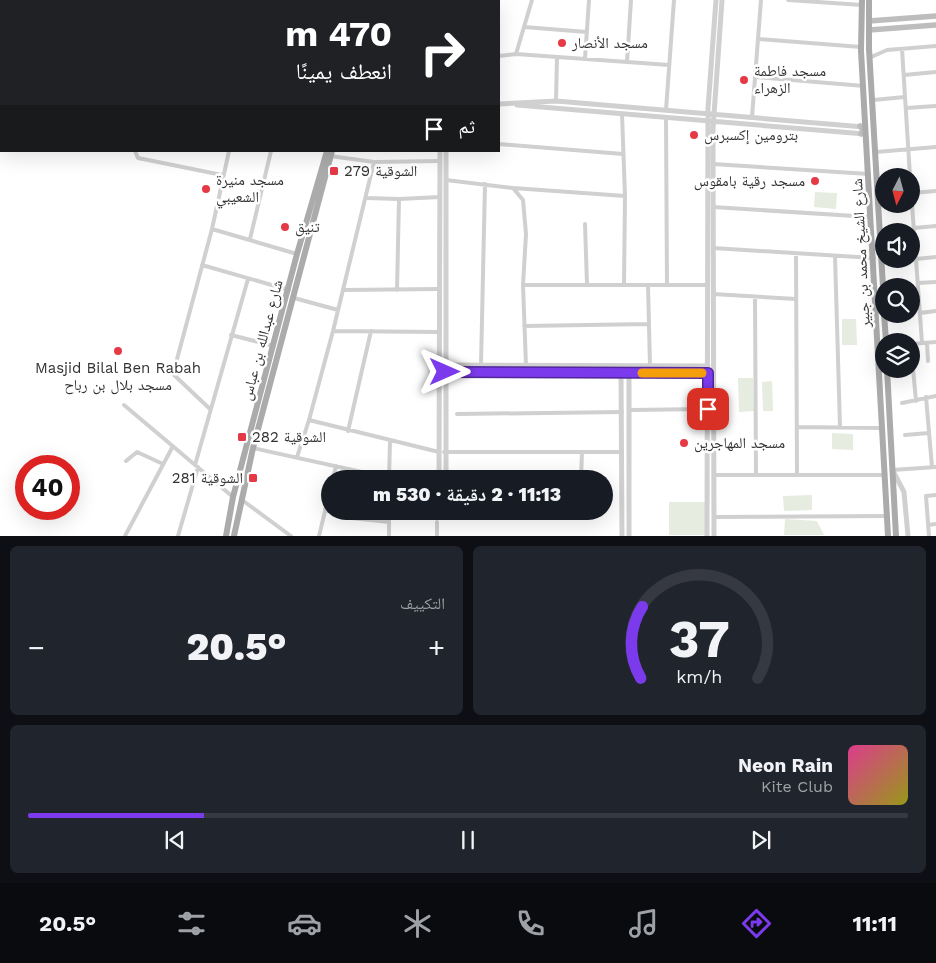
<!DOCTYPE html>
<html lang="ar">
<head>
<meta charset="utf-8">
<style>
  :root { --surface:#171b24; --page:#20242c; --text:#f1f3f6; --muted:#9ea1a6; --line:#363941; --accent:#7c3aed }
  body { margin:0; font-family:"Work Sans","Noto Naskh Arabic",sans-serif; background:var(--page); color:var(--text); direction:rtl; height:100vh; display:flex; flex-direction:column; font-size:19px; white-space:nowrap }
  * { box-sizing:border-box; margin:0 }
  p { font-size:16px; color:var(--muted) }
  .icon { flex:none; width:28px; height:28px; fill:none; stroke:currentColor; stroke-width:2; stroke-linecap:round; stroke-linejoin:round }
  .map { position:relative; height:536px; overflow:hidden; direction:ltr }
  .panel { display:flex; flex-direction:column; gap:10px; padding:10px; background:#0d0f14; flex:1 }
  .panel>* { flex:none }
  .banner { position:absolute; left:0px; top:0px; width:500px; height:152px; box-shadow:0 5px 20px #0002; direction:rtl; background:#202124; color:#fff; overflow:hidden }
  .needle { width:32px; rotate:186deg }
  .tools { position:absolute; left:875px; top:168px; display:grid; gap:10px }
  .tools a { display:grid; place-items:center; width:45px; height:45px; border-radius:50%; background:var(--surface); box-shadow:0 5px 20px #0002; font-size:25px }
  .speed { position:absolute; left:15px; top:455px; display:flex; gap:10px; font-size:25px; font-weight:700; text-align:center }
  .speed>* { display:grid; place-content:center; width:65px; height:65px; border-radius:50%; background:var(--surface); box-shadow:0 5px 20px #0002; line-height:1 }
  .speed .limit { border:8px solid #d22; background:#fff; color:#111 }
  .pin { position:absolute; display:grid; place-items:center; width:42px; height:42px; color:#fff; margin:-21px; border-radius:10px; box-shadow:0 2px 8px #0006 }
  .me { position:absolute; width:55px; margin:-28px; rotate:90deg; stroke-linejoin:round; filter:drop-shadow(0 0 4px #0008) }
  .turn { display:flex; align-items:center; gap:18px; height:105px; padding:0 25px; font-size:22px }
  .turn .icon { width:65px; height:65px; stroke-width:2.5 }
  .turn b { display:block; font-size:35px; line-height:42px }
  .then { display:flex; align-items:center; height:48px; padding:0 25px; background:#0003; gap:10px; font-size:19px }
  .big { font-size:38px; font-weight:800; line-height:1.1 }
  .panel .card { flex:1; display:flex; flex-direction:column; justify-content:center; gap:8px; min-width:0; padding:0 18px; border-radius:8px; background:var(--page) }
  .panel .dial { align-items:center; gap:0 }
  .dial svg { height:130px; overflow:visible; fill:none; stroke:var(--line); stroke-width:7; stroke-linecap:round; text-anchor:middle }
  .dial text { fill:var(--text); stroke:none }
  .song { display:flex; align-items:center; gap:15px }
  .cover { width:60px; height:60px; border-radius:8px; background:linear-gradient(135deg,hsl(330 70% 55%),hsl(60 70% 35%)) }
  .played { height:5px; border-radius:2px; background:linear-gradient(90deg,var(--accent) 20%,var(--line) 20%) }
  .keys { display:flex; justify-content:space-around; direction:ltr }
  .heat { display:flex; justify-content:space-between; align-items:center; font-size:28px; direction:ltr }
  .panel .tiles { flex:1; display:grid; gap:10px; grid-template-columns:1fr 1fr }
  .card:last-child { grid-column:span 2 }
  .trip { position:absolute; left:321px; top:470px; width:292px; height:50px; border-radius:25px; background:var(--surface); box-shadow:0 5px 20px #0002; font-weight:800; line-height:50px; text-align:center; direction:rtl }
  .dock { display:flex; height:80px; justify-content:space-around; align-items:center; background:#090b0e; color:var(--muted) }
  .dock .icon { width:35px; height:35px }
  .dock .active { color:var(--accent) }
  .dock b { font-size:22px; color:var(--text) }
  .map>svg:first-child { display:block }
  .green { fill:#e6ecdf }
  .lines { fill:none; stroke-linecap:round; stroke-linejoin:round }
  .minor { stroke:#d0d0d0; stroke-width:4 }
  .tertiary { stroke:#d0d0d0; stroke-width:5 }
  .secondary { stroke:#bdbdbd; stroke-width:5.5 }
  .primary { stroke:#ababab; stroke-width:6 }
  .route-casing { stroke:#51269a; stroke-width:12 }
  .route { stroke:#7c3aed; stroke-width:9 }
  .slow { stroke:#f59e0b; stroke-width:9 }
  .poi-dot { fill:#e63946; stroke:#fff; stroke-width:2 }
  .labels { text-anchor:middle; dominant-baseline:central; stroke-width:5; stroke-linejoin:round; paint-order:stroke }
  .poi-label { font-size:15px; fill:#333; stroke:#fff; text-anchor:start }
  .street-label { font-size:15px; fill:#333; stroke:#fff }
</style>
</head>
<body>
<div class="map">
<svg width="936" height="536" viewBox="0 0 936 536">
  <rect width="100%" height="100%" fill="#fff"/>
  <path class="green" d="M815 192 837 193 836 209 814 207Z
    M842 319H856L857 345H842Z
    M738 378H753L754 411 739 412Z
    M772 381 773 411H763L762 382Z
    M832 433 853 434V450L832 449Z
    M812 495V510L784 511 783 496Z
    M669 502H705V535H669Z
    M785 519 817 521 824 535H784Z"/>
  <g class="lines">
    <path class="minor" d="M97 0V1
      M331 0 338 1
      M788 0 862 5
      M163 1V0
      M207 1V0
      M443 1 444 0
      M487 1V0
      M524 27 587 32
      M758 39 861 47
      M902 49 910 176
      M516 54 532 0
      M499 56 516 54 669 65
      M869 58 887 50 936 46
      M585 59 589 0
      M627 62 631 0
      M904 75 936 72
      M755 77 864 86
      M1 90V93
      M873 100 905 97
      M556 101 557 57
      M906 108 936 106
      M666 110 674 0
      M622 114 625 196 624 285
      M752 117 761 0
      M666 118 667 285
      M499 144 623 154
      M135 151 138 158 222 175
      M876 152 936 147
      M330 156 374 162 440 161
      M713 164 869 174
      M446 180 513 188 523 200 526 234 523 285 526 366
      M513 188 625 196
      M911 190 922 343
      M911 193 936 191
      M367 198 399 199 440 197
      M713 207 870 217
      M585 224 587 284
      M914 228 936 226
      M212 229 297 254
      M250 239 271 151
      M713 248 874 258
      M796 254 797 475
      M835 256 840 427
      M916 259 936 257
      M202 265 289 290
      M918 283 936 282
      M523 285H708
      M648 285 650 366
      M343 290 439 289
      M397 290 399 199
      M713 294 796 299
      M755 297 756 475
      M294 298 338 310
      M920 313 936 311
      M524 326 649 324
      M333 331 439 332
      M231 335 274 346
      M927 343 928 361
      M911 344 936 342
      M911 347 916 401
      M481 365 485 184
      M926 397 932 467
      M902 403 936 396
      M124 405 233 497
      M210 409 173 374 212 229 229 151
      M629 410 708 409
      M457 414 622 412
      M309 420 439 452
      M797 427 882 428
      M348 431 371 331
      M905 435 929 433
      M253 448 389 478
      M444 452H622
      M297 457 309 420 333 331 374 162
      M126 461 137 452 163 464
      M195 465 248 279
      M892 470 936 467
      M714 475H885
      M333 479 336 466
      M389 479 390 441
      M581 479 582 452
      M242 500 291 536
      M325 509 342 517 389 522
      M389 511V536
      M581 511V516
      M714 517 887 516
      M437 522V536
      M928 525 936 524
      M125 536 173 446
      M178 536 198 467
      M319 536 330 491
      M929 536 926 496 936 495"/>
    <path class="tertiary" d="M499 104 556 101 864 127
      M517 105 865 134
      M443 365 708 366
      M442 372 708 373
      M621 373 622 536
      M629 373V536
      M893 471 904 492 908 536
      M439 479 440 151
      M446 479V151
      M707 536 708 108 716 0
      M714 536 713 129 722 0"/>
    <path class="secondary" d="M869 21 936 16
      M869 30 936 25
      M860 126 863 130 861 134"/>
    <path class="primary" d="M862 0 861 51 888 536
      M869 0V49L884 304
      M386 1V0
      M396 1 397 0
      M884 314 886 341
      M887 369 896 536
      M226 536 233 497 297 254 327 151
      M234 536 253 448 332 151"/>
  </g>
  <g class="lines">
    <defs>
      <path id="route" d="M445 372 708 373V409"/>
    </defs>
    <use href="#route" class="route-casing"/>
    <use href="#route" class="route"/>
    <path class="slow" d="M642 373H702"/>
  </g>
  <g class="poi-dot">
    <circle cx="562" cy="43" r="5"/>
    <circle cx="744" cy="80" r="5"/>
    <circle cx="694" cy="135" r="5"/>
    <rect x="329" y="166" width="10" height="10" rx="2.5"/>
    <circle cx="815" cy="181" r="5"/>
    <circle cx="206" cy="189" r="5"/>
    <circle cx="285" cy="227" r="5"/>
    <circle cx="118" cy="351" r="5"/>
    <rect x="237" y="432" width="10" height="10" rx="2.5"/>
    <circle cx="684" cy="443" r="5"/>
    <rect x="248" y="473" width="10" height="10" rx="2.5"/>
  </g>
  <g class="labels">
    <g class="poi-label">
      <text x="572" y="43">مسجد الأنصار</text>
      <text x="754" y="71">مسجد فاطمة<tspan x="754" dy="17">الزهراء</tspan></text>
      <text x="704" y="135">بترومين إكسبرس</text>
      <text x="344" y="171">الشوقية 279</text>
      <text x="216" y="180">مسجد منيرة<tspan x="216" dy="17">الشعيبي</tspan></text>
      <text x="805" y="181" text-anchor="end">مسجد رقية بامقوس</text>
      <text x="295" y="227">تنيق</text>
      <text x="118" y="368" text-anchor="middle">Masjid Bilal Ben Rabah<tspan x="118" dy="17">مسجد بلال بن رباح</tspan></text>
      <text x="252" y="437">الشوقية 282</text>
      <text x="694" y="443">مسجد المهاجرين</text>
      <text x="243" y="478" text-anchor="end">الشوقية 281</text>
    </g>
    <g class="street-label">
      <text transform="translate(861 253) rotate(-93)">شارع الشيخ محمد بن جبير</text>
      <text transform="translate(262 340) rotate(-75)">شارع عبدالله بن عباس</text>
    </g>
  </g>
</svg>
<div class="tools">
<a><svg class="needle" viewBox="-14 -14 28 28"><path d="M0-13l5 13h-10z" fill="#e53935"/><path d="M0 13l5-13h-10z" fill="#9ea1a6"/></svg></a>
<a><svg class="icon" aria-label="sound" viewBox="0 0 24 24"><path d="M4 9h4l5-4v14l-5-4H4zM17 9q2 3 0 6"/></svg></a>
<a><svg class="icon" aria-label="search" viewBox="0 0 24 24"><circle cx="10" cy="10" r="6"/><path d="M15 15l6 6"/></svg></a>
<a><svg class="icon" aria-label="layers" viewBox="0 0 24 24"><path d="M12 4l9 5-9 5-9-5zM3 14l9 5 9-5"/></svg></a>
</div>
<div class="speed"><div class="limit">40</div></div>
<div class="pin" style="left:708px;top:409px;background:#d93025"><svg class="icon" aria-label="arrive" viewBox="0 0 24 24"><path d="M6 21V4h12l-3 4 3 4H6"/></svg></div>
<svg class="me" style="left:445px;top:372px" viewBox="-20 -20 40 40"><path d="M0-17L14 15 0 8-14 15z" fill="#7c3aed" stroke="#fff" stroke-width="4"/></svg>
<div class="trip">11:13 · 2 دقيقة · 530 m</div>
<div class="banner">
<div class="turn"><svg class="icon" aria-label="right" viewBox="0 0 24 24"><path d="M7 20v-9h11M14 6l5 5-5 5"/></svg><div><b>470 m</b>انعطف يمينًا</div></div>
<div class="then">ثم<svg class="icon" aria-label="arrive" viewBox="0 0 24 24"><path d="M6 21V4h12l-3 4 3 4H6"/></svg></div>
</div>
</div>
<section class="panel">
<div class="tiles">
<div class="card dial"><svg viewBox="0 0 100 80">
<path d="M14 69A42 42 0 1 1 86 69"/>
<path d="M14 69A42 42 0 0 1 15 25" stroke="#7c3aed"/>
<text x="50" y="56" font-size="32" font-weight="700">37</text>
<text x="50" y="72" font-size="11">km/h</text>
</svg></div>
<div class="card"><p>التكييف</p>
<div class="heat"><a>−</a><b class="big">20.5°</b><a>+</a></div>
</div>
<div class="card">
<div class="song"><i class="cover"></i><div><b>Neon Rain</b><p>Kite Club</p></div></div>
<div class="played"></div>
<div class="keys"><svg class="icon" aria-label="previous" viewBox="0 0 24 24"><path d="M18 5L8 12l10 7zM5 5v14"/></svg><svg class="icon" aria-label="pause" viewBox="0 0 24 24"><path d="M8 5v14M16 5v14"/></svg><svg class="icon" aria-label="next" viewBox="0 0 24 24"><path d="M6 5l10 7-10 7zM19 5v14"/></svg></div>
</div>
</div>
</section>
<nav class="dock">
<b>11:11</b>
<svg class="icon active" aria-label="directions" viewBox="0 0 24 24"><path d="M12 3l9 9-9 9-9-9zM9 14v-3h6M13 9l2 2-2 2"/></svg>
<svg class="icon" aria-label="music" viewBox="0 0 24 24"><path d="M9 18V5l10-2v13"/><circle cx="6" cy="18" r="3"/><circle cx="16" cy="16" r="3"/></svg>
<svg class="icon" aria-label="phone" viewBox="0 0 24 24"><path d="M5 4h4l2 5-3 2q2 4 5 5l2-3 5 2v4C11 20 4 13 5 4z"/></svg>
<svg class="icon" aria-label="climate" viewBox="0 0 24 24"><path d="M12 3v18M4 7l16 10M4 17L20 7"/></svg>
<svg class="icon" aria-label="car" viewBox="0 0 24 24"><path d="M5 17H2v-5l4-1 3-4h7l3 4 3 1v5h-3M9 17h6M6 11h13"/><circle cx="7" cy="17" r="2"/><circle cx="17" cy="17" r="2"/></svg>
<svg class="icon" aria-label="filters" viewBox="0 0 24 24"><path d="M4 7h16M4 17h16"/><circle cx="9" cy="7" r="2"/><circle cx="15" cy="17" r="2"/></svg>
<b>20.5°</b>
</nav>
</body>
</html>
